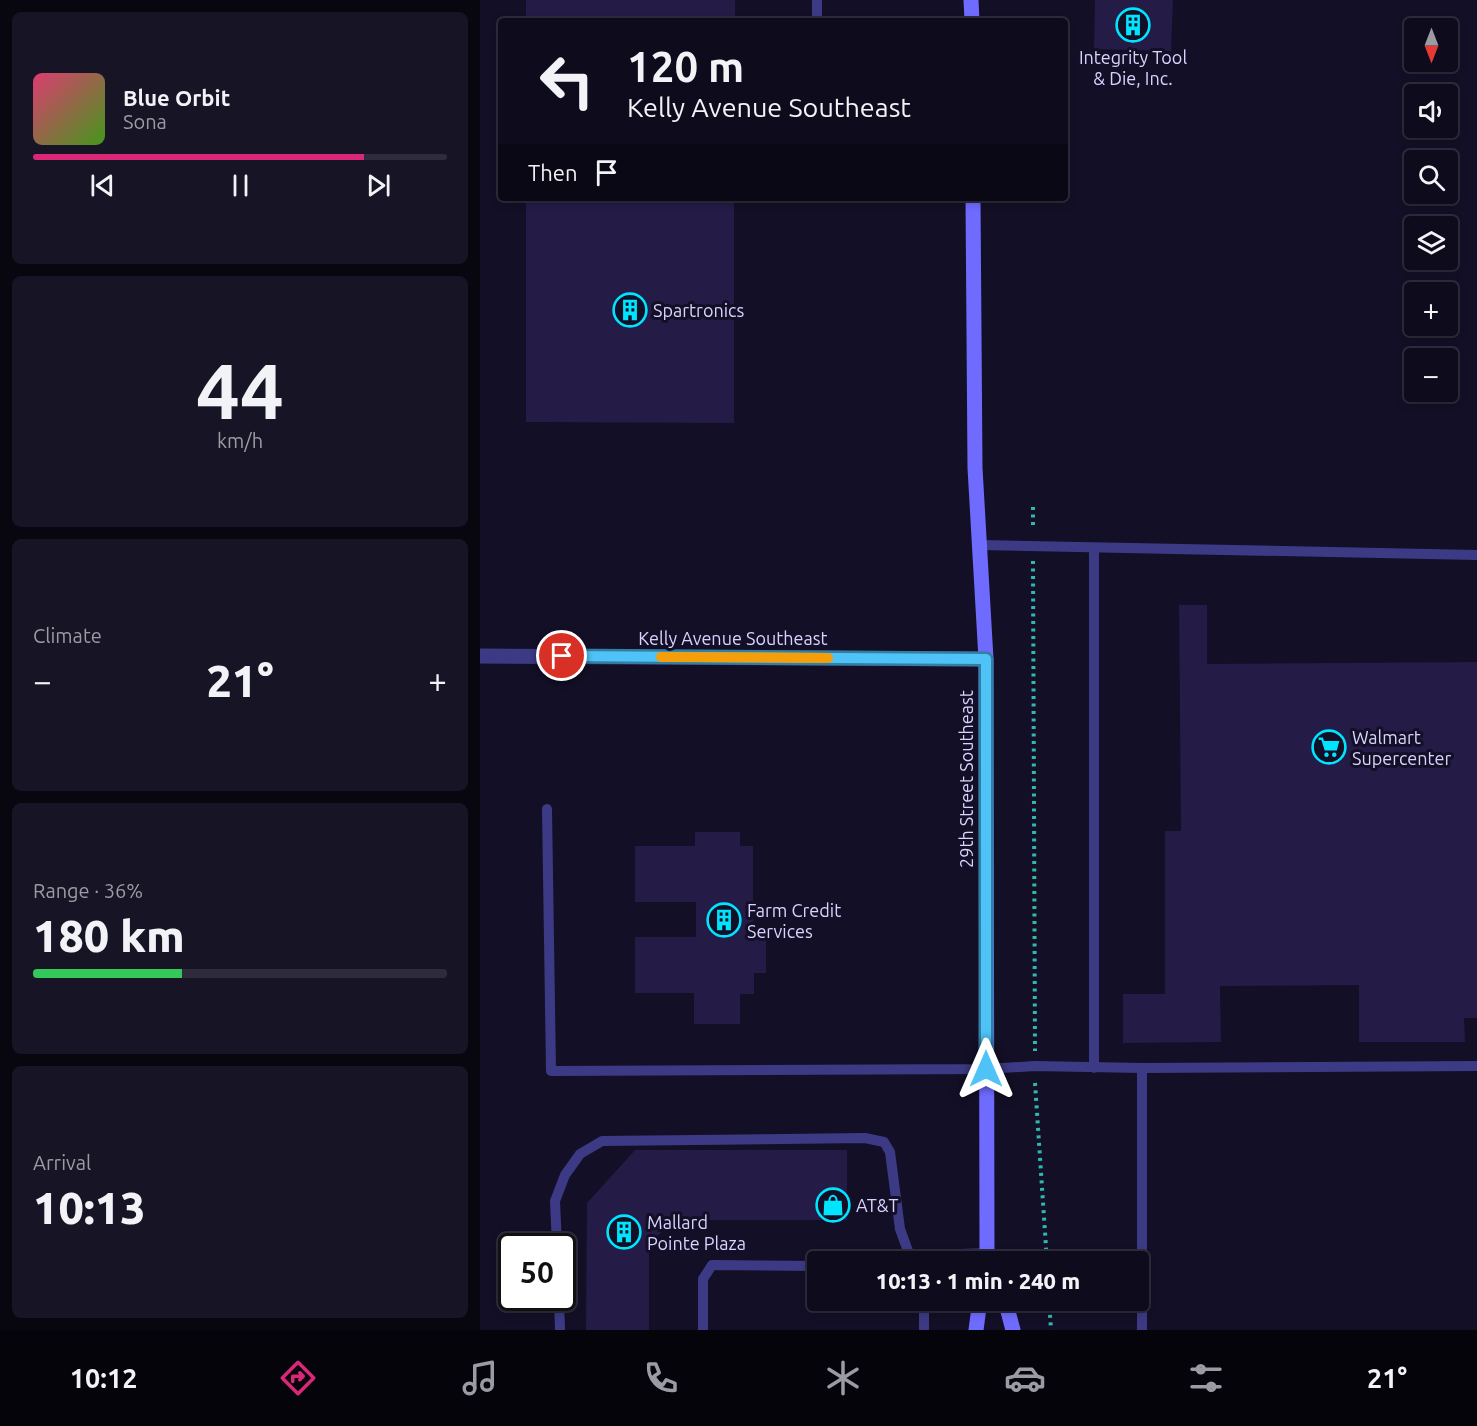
<!DOCTYPE html>
<html lang="en">
<head>
<meta charset="utf-8">
<style>
  :root { --surface:#0e0b1c; --page:#171425; --text:#f1f3f6; --muted:#9b9ba3; --line:#2e2b3b; --accent:#db2777 }
  body { margin:0; font-family:Ubuntu,sans-serif; background:var(--page); color:var(--text); height:100vh; display:flex; flex-direction:column; font-size:22px; white-space:nowrap }
  * { box-sizing:border-box; margin:0 }
  p { font-size:20px; color:var(--muted) }
  .icon { flex:none; width:33px; height:33px; fill:none; stroke:currentColor; stroke-width:2; stroke-linecap:round; stroke-linejoin:round }
  .map { position:relative; flex:1; overflow:hidden }
  .sheet { display:flex; flex-direction:column; gap:12px; padding:12px; background:#08060f; width:480px }
  .sheet>* { flex:none }
  .banner { position:absolute; left:18px; top:18px; width:570px; height:183px; border-radius:6px; box-shadow:0 3px 9px #0003,0 0 0 2px var(--line); background:#0e0b1c; color:var(--text); overflow:hidden }
  .needle { width:39px; rotate:180deg }
  .tools { position:absolute; left:924px; top:18px; display:grid; gap:12px }
  .tools a { display:grid; place-items:center; width:54px; height:54px; border-radius:6px; background:var(--surface); box-shadow:0 3px 9px #0003,0 0 0 2px var(--line); font-size:30px }
  .speed { position:absolute; left:18px; top:1233px; display:flex; gap:12px; font-size:30px; font-weight:700; text-align:center }
  .speed>* { display:grid; place-content:center; width:78px; height:78px; border-radius:50%; background:var(--surface); box-shadow:0 3px 9px #0003,0 0 0 2px var(--line); line-height:1 }
  .speed .limit { border:3px solid #111; border-radius:9px; background:#fff; color:#111 }
  .pin { position:absolute; display:grid; place-items:center; width:51px; height:51px; color:#fff; margin:-26px; border:3px solid #fff; border-radius:50%; box-shadow:0 2px 6px #0007 }
  .me { position:absolute; width:66px; margin:-33px; rotate:0deg; stroke-linejoin:round; filter:drop-shadow(0 0 4px #0008) }
  .turn { display:flex; align-items:center; gap:21px; height:126px; padding:0 30px; font-size:27px }
  .turn .icon { width:78px; height:78px; stroke-width:2.5 }
  .turn b { display:block; font-size:42px; line-height:51px }
  .then { display:flex; align-items:center; height:57px; padding:0 30px; background:#0003; gap:12px; font-size:22px }
  .big { font-size:45px; font-weight:800; line-height:1.1 }
  .sheet .widget { flex:1; display:flex; flex-direction:column; justify-content:center; gap:9px; min-width:0; padding:0 21px; border-radius:9px; background:var(--page) }
  .sheet .dial { align-items:center; gap:0 }
  .dial b { font-size:78px; line-height:1 }
  .song { display:flex; align-items:center; gap:18px }
  .cover { width:72px; height:72px; border-radius:9px; background:linear-gradient(135deg,hsl(340 70% 55%),hsl(100 70% 35%)) }
  .played { height:6px; border-radius:3px; background:linear-gradient(90deg,var(--accent) 80%,var(--line) 80%) }
  .keys { display:flex; justify-content:space-around; direction:ltr }
  .heat { display:flex; justify-content:space-between; align-items:center; font-size:33px; direction:ltr }
  .charge { height:9px; border-radius:4px; background:linear-gradient(90deg,#34c759 36%,var(--line) 0) }
  .trip { position:absolute; left:327px; top:1251px; width:342px; height:60px; border-radius:6px; background:var(--surface); box-shadow:0 3px 9px #0003,0 0 0 2px var(--line); font-weight:800; line-height:60px; text-align:center }
  .tab-bar { display:flex; height:96px; justify-content:space-around; align-items:center; background:#06040b; color:var(--muted) }
  .tab-bar .icon { width:42px; height:42px }
  .tab-bar .on { color:var(--accent) }
  .tab-bar b { font-size:27px; color:var(--text) }
  main { display:flex; flex:1; min-height:0 }
  .map>svg:first-child { display:block }
  .building { fill:#241b47 }
  .lines { fill:none; stroke-linecap:round; stroke-linejoin:round }
  .path { stroke:#2fb8b0; stroke-width:4; stroke-dasharray:3 4.5; stroke-linecap:butt }
  .service { stroke:#3d3a85; stroke-width:10 }
  .minor { stroke:#3d3a85; stroke-width:15 }
  .secondary { stroke:#6f6bff; stroke-width:15 }
  .route-casing { stroke:#337fa1; stroke-width:15 }
  .route { stroke:#4fc3f7; stroke-width:10 }
  .slow { stroke:#f59e0b; stroke-width:10 }
  .labels { text-anchor:middle; dominant-baseline:central; stroke-width:6; stroke-linejoin:round; paint-order:stroke }
  .poi-label { font-size:18px; fill:#d9d4ff; stroke:#130f26; text-anchor:start }
  .street-label { font-size:18px; fill:#d9d4ff; stroke:#130f26 }
</style>
</head>
<body>
<main>
<section class="sheet">
<div class="widget">
<div class="song"><i class="cover"></i><div><b>Blue Orbit</b><p>Sona</p></div></div>
<div class="played"></div>
<div class="keys"><svg class="icon" aria-label="previous" viewBox="0 0 24 24"><path d="M18 5L8 12l10 7zM5 5v14"/></svg><svg class="icon" aria-label="pause" viewBox="0 0 24 24"><path d="M8 5v14M16 5v14"/></svg><svg class="icon" aria-label="next" viewBox="0 0 24 24"><path d="M6 5l10 7-10 7zM19 5v14"/></svg></div>
</div>
<div class="widget dial"><b>44</b><p>km/h</p></div>
<div class="widget"><p>Climate</p>
<div class="heat"><a>−</a><b class="big">21°</b><a>+</a></div>
</div>
<div class="widget"><p>Range · 36%</p><b class="big">180 km</b><div class="charge"></div></div>
<div class="widget"><p>Arrival</p><b class="big">10:13</b></div>
</section>
<div class="map">
<svg width="997" height="1330" viewBox="0 0 997 1330">
  <rect width="100%" height="100%" fill="#130f26"/>
  <path class="building" d="M46 0H255V21H46Z
    M615 0H693L691 51 614 49Z
    M46 198H254V423L46 422Z
    M699 605H727V664L997 662V1018H984L985 1042H879V985L740 986 741 1042 643 1043V994H685V831H701Z
    M215 832H260V846H273V938H286V973H274V994H260V1024H214V993H155V937H216V902H155V846H215Z
    M155 1150H367V1220H194L169 1244V1330H106L107 1203Z"/>
  <g class="lines">
    <path class="path" d="M553 507V529
      M553 561 555 1051
      M555 1083 567 1262
      M569 1300 571 1330"/>
    <path class="service" d="M337 0V21
      M500 545 997 555
      M614 548V1068
      M67 809 71 1071 506 1069 555 1066 662 1068 997 1066
      M662 1068V1330
      M77 1246 75 1201 85 1175 100 1154 122 1141 385 1138 404 1142 410 1152 420 1229 432 1262
      M416 1262 454 1255 508 1253
      M79 1298 80 1330
      M223 1330V1279L232 1265 338 1266
      M444 1330V1300"/>
    <path class="minor" d="M0 656 506 659"/>
    <path class="secondary" d="M491 0 492 21
      M493 198 495 468 506 659 507 1262
      M525 1300 533 1330
      M496 1330 500 1300"/>
  </g>
  <g class="lines">
    <defs>
      <path id="route" d="M82 656 506 659V1069"/>
    </defs>
    <use href="#route" class="route-casing"/>
    <use href="#route" class="route"/>
    <path class="slow" d="M181 657 348 658"/>
  </g>
  <defs>
    <symbol id="building-ring" viewBox="-11 -11 22 22"><circle r="9.5" fill="#130f26" stroke="#00e5ff" stroke-width="1.5"/><path d="M-4-6H4V6H1V3H-1V6H-4ZM-2.5-4.3h1.7v1.8h-1.7ZM.8-4.3h1.7v1.8H.8ZM-2.5-1h1.7V.8h-1.7ZM.8-1h1.7V.8H.8Z" fill="#00e5ff"/></symbol>
    <symbol id="supermarket-ring" viewBox="-11 -11 22 22"><circle r="9.5" fill="#130f26" stroke="#00e5ff" stroke-width="1.5"/><path d="M-6-5.5h2.5l.6 2H6L4.5 2H-2.5L-4.4-4H-6ZM-1.5 3.2a1.3 1.3 0 1 0 .1 0ZM3 3.2a1.3 1.3 0 1 0 .1 0Z" fill="#00e5ff"/></symbol>
    <symbol id="shop-ring" viewBox="-11 -11 22 22"><circle r="9.5" fill="#130f26" stroke="#00e5ff" stroke-width="1.5"/><path d="M-5-2.5h2.3a2.7 3.5 0 0 1 5.4 0H5L5.5 6h-11ZM-1.5-2.5h3a1.5 2.3 0 0 0-3 0Z" fill="#00e5ff"/></symbol>
  </defs>
  <g fill-rule="evenodd">
    <use href="#building-ring" x="634" y="6" width="38" height="38"/>
    <use href="#building-ring" x="131" y="291" width="38" height="38"/>
    <use href="#supermarket-ring" x="830" y="728" width="38" height="38"/>
    <use href="#building-ring" x="225" y="901" width="38" height="38"/>
    <use href="#shop-ring" x="334" y="1186" width="38" height="38"/>
    <use href="#building-ring" x="125" y="1213" width="38" height="38"/>
  </g>
  <g class="labels">
    <g class="poi-label">
      <text x="653" y="57" text-anchor="middle">Integrity Tool<tspan x="653" dy="21">&amp; Die, Inc.</tspan></text>
      <text x="173" y="310">Spartronics</text>
      <text x="872" y="737">Walmart<tspan x="872" dy="21">Supercenter</tspan></text>
      <text x="267" y="910">Farm Credit<tspan x="267" dy="21">Services</tspan></text>
      <text x="376" y="1205">AT&amp;T</text>
      <text x="167" y="1222">Mallard<tspan x="167" dy="21">Pointe Plaza</tspan></text>
    </g>
    <g class="street-label">
      <text x="253" y="638">Kelly Avenue Southeast</text>
      <text transform="translate(486 779) rotate(-90)">29th Street Southeast</text>
    </g>
  </g>
</svg>
<div class="tools">
<a><svg class="needle" viewBox="-14 -14 28 28"><path d="M0-13l5 13h-10z" fill="#e53935"/><path d="M0 13l5-13h-10z" fill="#9b9ba3"/></svg></a>
<a><svg class="icon" aria-label="sound" viewBox="0 0 24 24"><path d="M4 9h4l5-4v14l-5-4H4zM17 9q2 3 0 6"/></svg></a>
<a><svg class="icon" aria-label="search" viewBox="0 0 24 24"><circle cx="10" cy="10" r="6"/><path d="M15 15l6 6"/></svg></a>
<a><svg class="icon" aria-label="layers" viewBox="0 0 24 24"><path d="M12 4l9 5-9 5-9-5zM3 14l9 5 9-5"/></svg></a>
<a>+</a>
<a>−</a>
</div>
<div class="speed"><div class="limit">50</div></div>
<div class="pin" style="left:82px;top:656px;background:#d93025"><svg class="icon" aria-label="arrive" viewBox="0 0 24 24"><path d="M6 21V4h12l-3 4 3 4H6"/></svg></div>
<svg class="me" style="left:506px;top:1069px" viewBox="-20 -20 40 40"><path d="M0-17L14 15 0 8-14 15z" fill="#4fc3f7" stroke="#fff" stroke-width="4"/></svg>
<div class="trip">10:13 · 1 min · 240 m</div>
<div class="banner">
<div class="turn"><svg class="icon" aria-label="left" viewBox="0 0 24 24"><path d="M17 20v-9H6M10 6l-5 5 5 5"/></svg><div><b>120 m</b>Kelly Avenue Southeast</div></div>
<div class="then">Then<svg class="icon" aria-label="arrive" viewBox="0 0 24 24"><path d="M6 21V4h12l-3 4 3 4H6"/></svg></div>
</div>
</div>
</main>
<nav class="tab-bar">
<b>10:12</b>
<svg class="icon on" aria-label="directions" viewBox="0 0 24 24"><path d="M12 3l9 9-9 9-9-9zM9 14v-3h6M13 9l2 2-2 2"/></svg>
<svg class="icon" aria-label="music" viewBox="0 0 24 24"><path d="M9 18V5l10-2v13"/><circle cx="6" cy="18" r="3"/><circle cx="16" cy="16" r="3"/></svg>
<svg class="icon" aria-label="phone" viewBox="0 0 24 24"><path d="M5 4h4l2 5-3 2q2 4 5 5l2-3 5 2v4C11 20 4 13 5 4z"/></svg>
<svg class="icon" aria-label="climate" viewBox="0 0 24 24"><path d="M12 3v18M4 7l16 10M4 17L20 7"/></svg>
<svg class="icon" aria-label="car" viewBox="0 0 24 24"><path d="M5 17H2v-5l4-1 3-4h7l3 4 3 1v5h-3M9 17h6M6 11h13"/><circle cx="7" cy="17" r="2"/><circle cx="17" cy="17" r="2"/></svg>
<svg class="icon" aria-label="filters" viewBox="0 0 24 24"><path d="M4 7h16M4 17h16"/><circle cx="9" cy="7" r="2"/><circle cx="15" cy="17" r="2"/></svg>
<b>21°</b>
</nav>
</body>
</html>
